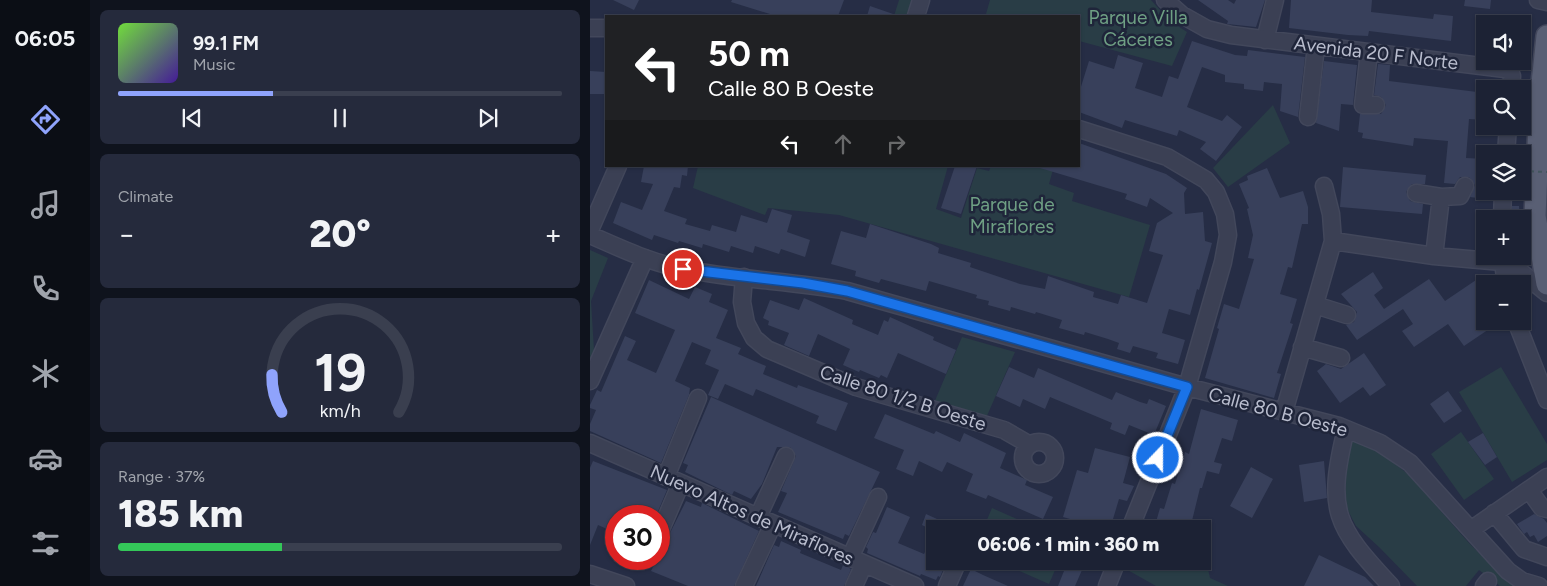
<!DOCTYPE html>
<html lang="en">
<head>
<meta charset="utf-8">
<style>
  :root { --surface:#1c2234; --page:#252a3c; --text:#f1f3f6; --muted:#a0a4ac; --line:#3a3f4f; --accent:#8fa3fc }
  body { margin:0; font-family:Figtree,sans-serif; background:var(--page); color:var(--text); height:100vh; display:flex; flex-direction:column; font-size:19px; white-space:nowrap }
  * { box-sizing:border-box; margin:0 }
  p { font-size:16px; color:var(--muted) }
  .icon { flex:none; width:28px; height:28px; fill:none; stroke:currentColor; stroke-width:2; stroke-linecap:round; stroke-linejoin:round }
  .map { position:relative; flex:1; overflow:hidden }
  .panel { display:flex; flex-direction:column; gap:10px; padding:10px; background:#0f131d; width:500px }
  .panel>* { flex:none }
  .top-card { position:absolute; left:15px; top:15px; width:475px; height:152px; border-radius:0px; box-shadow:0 1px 4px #0004,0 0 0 1px var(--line); background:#202124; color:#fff; overflow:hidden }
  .controls { position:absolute; left:886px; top:15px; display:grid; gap:10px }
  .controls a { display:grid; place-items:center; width:55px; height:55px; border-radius:0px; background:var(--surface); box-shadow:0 1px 4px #0004,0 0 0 1px var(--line); font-size:25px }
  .speed { position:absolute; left:15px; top:505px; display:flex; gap:10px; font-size:25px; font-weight:700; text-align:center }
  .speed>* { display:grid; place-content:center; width:65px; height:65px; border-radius:50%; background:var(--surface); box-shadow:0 1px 4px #0004,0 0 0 1px var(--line); line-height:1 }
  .speed .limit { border:8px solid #d22; background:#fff; color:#111 }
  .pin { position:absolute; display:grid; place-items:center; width:42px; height:42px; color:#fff; margin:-21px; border:2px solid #fff; border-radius:50%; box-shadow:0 1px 5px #0007 }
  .me { position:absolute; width:55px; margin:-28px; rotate:22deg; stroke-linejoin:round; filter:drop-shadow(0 0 4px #0008) }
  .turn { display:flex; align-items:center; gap:18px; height:105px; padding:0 20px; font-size:22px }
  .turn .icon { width:65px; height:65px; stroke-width:2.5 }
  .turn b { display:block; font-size:35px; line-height:42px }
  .lanes { display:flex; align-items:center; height:48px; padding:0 20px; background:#0003; justify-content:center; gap:25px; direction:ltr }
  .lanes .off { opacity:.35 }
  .big { font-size:38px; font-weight:800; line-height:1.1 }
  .panel .tile { flex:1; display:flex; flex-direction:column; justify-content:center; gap:8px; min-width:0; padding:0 18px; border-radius:8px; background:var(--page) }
  .panel .dial { align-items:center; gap:0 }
  .dial svg { height:130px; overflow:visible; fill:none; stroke:var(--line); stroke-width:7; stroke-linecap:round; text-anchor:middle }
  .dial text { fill:var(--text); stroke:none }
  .song { display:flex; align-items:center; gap:15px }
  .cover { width:60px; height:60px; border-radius:8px; background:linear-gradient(135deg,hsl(100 70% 55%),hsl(260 70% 35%)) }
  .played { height:5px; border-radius:2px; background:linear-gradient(90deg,var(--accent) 35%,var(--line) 35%) }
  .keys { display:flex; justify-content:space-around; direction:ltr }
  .heat { display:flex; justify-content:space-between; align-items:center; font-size:28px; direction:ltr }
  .charge { height:8px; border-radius:4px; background:linear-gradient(90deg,#34c759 37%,var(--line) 0) }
  .trip { position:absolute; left:336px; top:520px; width:285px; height:50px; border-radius:0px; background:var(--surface); box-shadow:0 1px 4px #0004,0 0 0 1px var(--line); font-weight:800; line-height:50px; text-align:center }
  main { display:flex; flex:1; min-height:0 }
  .menu { display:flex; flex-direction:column; width:90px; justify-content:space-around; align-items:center; background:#0b0e15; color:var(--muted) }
  .menu .icon { width:35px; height:35px }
  .menu .current { color:var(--accent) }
  .menu b { font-size:22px; color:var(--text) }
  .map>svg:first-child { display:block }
  .green { fill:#293d46 }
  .building { fill:#38405b }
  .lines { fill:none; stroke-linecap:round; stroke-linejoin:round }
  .minor-casing { stroke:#42475b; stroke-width:19 }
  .major-casing { stroke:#42475b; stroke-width:24 }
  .minor { stroke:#3b4054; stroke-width:16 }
  .major { stroke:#595f74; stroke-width:21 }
  .path-bridge { stroke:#42565d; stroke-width:2; stroke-dasharray:4 4; stroke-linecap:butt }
  .route-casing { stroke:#114b97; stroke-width:12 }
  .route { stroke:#1a73e8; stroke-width:9 }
  .labels { text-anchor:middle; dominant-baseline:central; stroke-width:5; stroke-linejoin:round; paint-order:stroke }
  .park-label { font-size:19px; fill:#6fa084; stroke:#1f253a }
  .street-label { font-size:19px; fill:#b9bdce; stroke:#1f253a }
</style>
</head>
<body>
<main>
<nav class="menu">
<b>06:05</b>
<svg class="icon current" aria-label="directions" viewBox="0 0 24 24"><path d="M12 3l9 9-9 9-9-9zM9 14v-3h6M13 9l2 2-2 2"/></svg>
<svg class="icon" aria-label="music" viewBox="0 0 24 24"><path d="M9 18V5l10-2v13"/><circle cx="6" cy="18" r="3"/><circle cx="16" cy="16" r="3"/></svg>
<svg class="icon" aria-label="phone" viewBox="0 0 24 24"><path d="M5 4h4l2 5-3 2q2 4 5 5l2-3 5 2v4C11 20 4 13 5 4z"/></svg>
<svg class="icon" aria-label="climate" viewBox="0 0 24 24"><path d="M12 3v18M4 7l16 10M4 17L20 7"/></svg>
<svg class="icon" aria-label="car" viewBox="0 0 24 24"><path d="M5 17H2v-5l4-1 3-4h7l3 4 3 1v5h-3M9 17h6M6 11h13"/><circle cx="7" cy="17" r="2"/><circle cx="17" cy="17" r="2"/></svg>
<svg class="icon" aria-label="filters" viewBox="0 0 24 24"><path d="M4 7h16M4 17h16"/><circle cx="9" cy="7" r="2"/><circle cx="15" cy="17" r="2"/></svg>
</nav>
<section class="panel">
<div class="tile">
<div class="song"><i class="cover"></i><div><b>99.1 FM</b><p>Music</p></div></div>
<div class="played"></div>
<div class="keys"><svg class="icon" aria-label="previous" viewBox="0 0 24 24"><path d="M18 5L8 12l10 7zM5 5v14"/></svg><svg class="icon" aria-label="pause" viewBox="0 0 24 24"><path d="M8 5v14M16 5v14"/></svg><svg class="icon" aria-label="next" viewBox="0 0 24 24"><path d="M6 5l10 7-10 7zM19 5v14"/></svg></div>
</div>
<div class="tile"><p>Climate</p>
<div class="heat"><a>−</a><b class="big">20°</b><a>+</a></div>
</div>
<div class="tile dial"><svg viewBox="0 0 100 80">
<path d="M14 69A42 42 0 1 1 86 69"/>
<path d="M14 69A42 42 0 0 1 8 46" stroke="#8fa3fc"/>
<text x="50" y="56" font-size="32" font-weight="700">19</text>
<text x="50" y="72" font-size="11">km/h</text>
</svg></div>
<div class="tile"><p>Range · 37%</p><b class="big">185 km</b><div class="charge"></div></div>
</section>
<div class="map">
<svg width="957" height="586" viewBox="0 0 957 586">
  <rect width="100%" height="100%" fill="#262d45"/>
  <path class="green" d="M309 0H331L326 16H304Z
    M400 0H561L580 21 597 32 582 66 489 41V16H405L396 14Z
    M683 105 700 143 638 187 623 168Z
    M108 166H358L346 209 371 218 387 168 399 171 401 166H464L459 184 484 193 482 201 560 225 539 297 249 215 178 208 175 215 103 188Z
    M0 250 18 258 1 301 4 350 0 359Z
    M372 337 425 352 396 418 344 403Z
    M911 367 957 444V460L922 482 869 392Z
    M871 432 904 479 874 500 841 454Z
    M756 437 793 454 819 475 878 542 904 568 929 586H910L889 570 876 586H827L789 547 766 526 754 503 750 475Z
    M402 508 450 529H393Z
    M613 559 616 560 620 578 638 586H566L534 568 536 561H612Z
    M407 561H469L459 584Z"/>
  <path class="building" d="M23 0H49L44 10Z
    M142 0H254L248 16H179L180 14 141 2Z
    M608 0H638L644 4 646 0H675L666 27 637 24 638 21Z
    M701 0H782L781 12 843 19 844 14 863 16 861 41 779 31 778 36 758 35 699 28Z
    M875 0H901L900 9 874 6Z
    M280 6 306 15 305 16H277Z
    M602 41 645 55 657 56 658 50 715 57 708 117 690 111 692 84 674 82 673 91 654 89V84L635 82V75L612 67 597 107 632 121 637 115 652 127 626 161 610 149 616 142 589 130 587 136 535 120 532 128 489 112V93L499 61 524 69 528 55 553 63 545 88 572 97 579 76 588 79Z
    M734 61 767 65 763 105 751 104 749 131 726 123Z
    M788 64 800 65 799 81 895 93V120L879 119 876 158 895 159V199L880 197 885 185 879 177H870L865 184 854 183 858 141 824 138 823 146 772 138 773 133 768 132 770 114H791L796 105 791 97 784 95Z
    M0 71 16 72V94H0Z
    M489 143 576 174 597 188 594 193 595 214 613 212 615 241 622 243 609 290 607 289 600 315 579 309 572 333 595 340 588 364 566 358 568 353 543 346 540 353 527 349 529 343 518 339 495 332 494 335 469 328 472 320 446 312 445 314 421 307 420 311 398 305 399 301 386 298 387 295 339 281 336 291 291 279 289 283 265 276 266 271 241 264 251 231 276 238 280 224 341 244 349 248 348 253 381 263 380 267 430 284 455 289 458 276 504 292 503 297 528 304 531 295 557 303 573 255 559 251 567 223 583 213 560 198 557 207 535 199 537 194 450 168 489 166Z
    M54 166H98L97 176 92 175 90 188 84 187 74 211 97 219 95 224 120 231 122 225 146 232 151 215 177 223 182 209 202 215 197 232 220 240 215 257 191 249 189 254 165 246 163 253 141 246 139 252 113 244 112 248 89 241 88 243 64 235 62 240 23 223 31 202 52 210 63 184 51 182Z
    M365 166H387L371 214 351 208Z
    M753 167 836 175 835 184H822L816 192 820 201 833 204 832 214 750 207Z
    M677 168 690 198 713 191 718 207V224H712L702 268 698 267 690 294 707 299 700 323 703 324 687 373 691 374 684 398 615 378 629 329 627 328 634 304 649 309 664 259 658 258 663 235 657 209 659 208 649 184 658 180 657 176Z
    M922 206H929L930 219H922Z
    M783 272 793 288 784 295 794 309 839 279 855 301 889 278 895 287V321H911L874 346 858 324 824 347 812 331 823 324 813 309 767 340 756 325 764 322 767 312 751 294Z
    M59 280 99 299 105 287 122 294 119 302 138 310 126 338 151 348 148 354 176 366 173 374 207 388 208 385 258 403 246 431 226 423 229 416 166 389 163 396 135 384 128 399 118 395 129 370 115 364 121 350 102 342 85 381 100 388 99 395 71 463 0 431V424L6 410 0 408V405L7 390 11 392 35 336 46 341 37 360 66 373 85 330 45 313Z
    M214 298 263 320 262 324 288 335 294 320 298 322 300 317 344 337 343 340 366 350 356 374 308 353 297 378 291 375 289 378 270 370 269 372 253 365 260 349 228 334 219 356 194 345 199 333 178 325 179 321 173 318 180 300 209 310Z
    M774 353 796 385 780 396 773 387 750 403 727 371 736 364 751 369Z
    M419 367 444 378 448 368 522 400 526 392 550 402 557 404 559 399 576 406 564 435 539 425 535 435 520 429 522 423 460 397 455 409 433 399 430 407 406 396Z
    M858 391 872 411 854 423 840 404Z
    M121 397 290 472 259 536 255 534 253 539 188 512 197 493 191 491 206 456 200 447H187L172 484 161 499 144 491 142 495 95 472 98 465 93 463Z
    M611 409 648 420 642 441 632 438 624 462 632 464 629 474 617 471 612 488H610L600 529H564L570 508 574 509 582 483 585 484 595 452 599 454Z
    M295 414 344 434 346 431 370 442 374 433 416 453 410 468 437 480 435 485 463 497 453 519 398 495 396 499 376 491 383 474 357 462 352 472 329 461 323 476 306 469 314 450 284 438Z
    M893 433 907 457 895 465 878 442Z
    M505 448 540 457 533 483 544 486 537 501 529 499 520 529H476L480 519 473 517 487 470 498 473Z
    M3 461 77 490 66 516H26V533L8 525 0 545V468Z
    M734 461 737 498 714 502 709 465Z
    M661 467 683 479 662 518 640 506Z
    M96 501 111 507 112 503 169 531 144 586H98L61 571Z
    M297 507 320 517 308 543 334 554 345 531V561H357L350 577 348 576 346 580 331 574 330 576 277 553 278 549 276 547 283 532 286 533Z
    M336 514 369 529H340L332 525Z
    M944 514 954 519 957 523V536L948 542 944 535 940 537 937 532 934 534 927 524Z
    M191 541 211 550 210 553 251 570 253 565 261 569 254 586H166L184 545 189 547Z
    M729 555 775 577 784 586H714Z
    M478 561H496L485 586H468Z
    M381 569 393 575 418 586H373Z"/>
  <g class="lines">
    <defs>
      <path id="minor" d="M575 0 592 15 617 29 641 35 915 69 920 71 922 76 921 89
        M948 0 957 2
        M326 16 331 0
        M0 28H16
        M675 40 685 0
        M779 52 773 105H786
        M718 117 726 46
        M489 129 577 157 616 180 626 192 635 214 638 235 633 262 597 387 540 529
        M916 154 918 126
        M826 193 851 197
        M912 219 913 191
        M0 230 28 166
        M0 235C30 248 61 263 94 269 147 280 203 281 257 291L597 387 749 426 790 443 820 463 918 571 932 581 949 586
        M743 241 844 256 912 262 927 269 957 293
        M932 245 945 216
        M844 256 851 197 870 196 875 186
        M912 256 916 284
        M154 277 152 302 156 323 164 338 177 349 266 387 414 430 440 445
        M725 305 757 315
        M926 321 957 400
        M712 347 751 358
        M0 381 55 258
        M694 412 743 241 741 214 734 186
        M756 429C736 511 745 526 801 586
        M433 458a16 16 0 1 1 32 0a16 16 0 1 1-32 0Z
        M0 443 325 586
        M76 477 108 398
        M939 490 952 508 957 509
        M904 513 934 549 957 557
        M168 517 196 456
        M882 529 957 477
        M69 534 91 483
        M260 558 288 497
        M0 574 36 586
        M154 586 183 524
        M264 586 274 564
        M357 586 368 561
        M517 586 527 561
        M894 586 898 581"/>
      <path id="major" d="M957 36 950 102 945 216 957 284"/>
    </defs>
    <use href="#minor" class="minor-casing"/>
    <use href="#major" class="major-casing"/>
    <use href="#minor" class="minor"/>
    <use href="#major" class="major"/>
    <path class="path-bridge" d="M932 171 957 172"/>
  </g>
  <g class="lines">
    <defs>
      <path id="route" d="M93 269 213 283 257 291 597 387 568 458"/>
    </defs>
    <use href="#route" class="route-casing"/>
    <use href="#route" class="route"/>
  </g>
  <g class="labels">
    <g class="park-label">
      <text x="548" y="17">Parque Villa<tspan x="548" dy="22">Cáceres</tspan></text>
      <text x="422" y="204">Parque de<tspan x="422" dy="22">Miraflores</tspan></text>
    </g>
    <g class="street-label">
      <text transform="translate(786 53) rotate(7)">Avenida 20 F Norte</text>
      <text transform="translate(313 398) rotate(18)">Calle 80 1/2 B Oeste</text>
      <text transform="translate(688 412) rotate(15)">Calle 80 B Oeste</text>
      <text transform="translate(162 515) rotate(24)">Nuevo Altos de Miraflores</text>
    </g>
  </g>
</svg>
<div class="controls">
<a><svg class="icon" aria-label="sound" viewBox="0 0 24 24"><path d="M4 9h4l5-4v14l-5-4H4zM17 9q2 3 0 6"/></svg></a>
<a><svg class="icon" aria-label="search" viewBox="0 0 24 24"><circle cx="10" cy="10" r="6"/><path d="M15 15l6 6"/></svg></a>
<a><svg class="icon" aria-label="layers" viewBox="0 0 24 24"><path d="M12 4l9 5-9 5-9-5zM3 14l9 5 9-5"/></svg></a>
<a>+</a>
<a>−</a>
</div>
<div class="speed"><div class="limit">30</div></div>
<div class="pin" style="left:93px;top:269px;background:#d93025"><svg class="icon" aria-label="arrive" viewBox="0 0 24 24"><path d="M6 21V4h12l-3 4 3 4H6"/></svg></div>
<svg class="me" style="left:568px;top:458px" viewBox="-20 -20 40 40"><circle r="17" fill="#1a73e8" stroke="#fff" stroke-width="3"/><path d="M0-11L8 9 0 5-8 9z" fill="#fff"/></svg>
<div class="trip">06:06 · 1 min · 360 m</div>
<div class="top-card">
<div class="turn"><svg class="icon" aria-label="left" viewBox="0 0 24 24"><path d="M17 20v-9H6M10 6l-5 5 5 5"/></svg><div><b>50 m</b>Calle 80 B Oeste</div></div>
<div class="lanes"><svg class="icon" aria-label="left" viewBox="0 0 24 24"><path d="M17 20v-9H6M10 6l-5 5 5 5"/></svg><svg class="icon off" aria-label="ahead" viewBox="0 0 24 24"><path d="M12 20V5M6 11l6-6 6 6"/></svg><svg class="icon off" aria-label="right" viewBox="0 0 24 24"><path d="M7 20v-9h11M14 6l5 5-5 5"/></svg></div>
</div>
</div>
</main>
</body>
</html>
